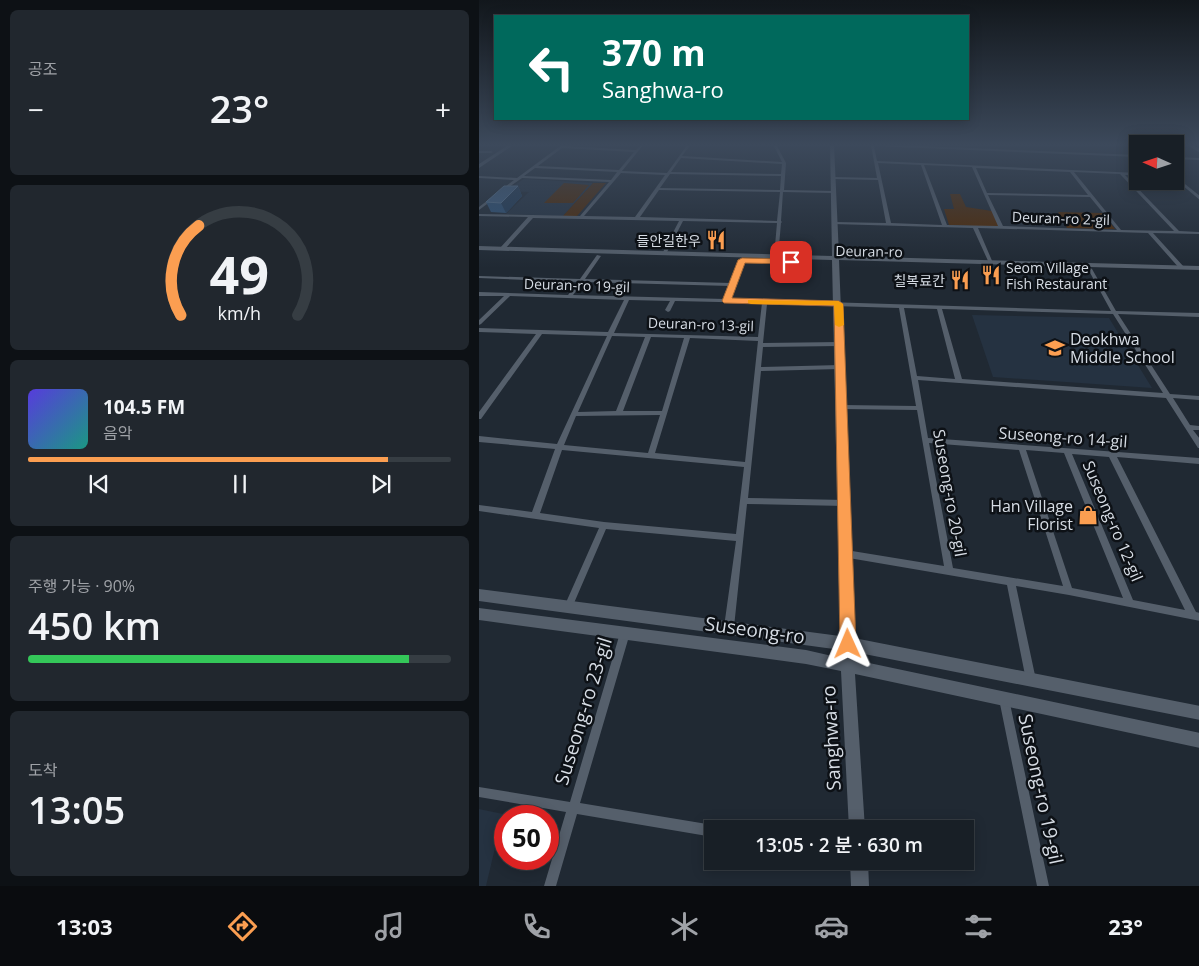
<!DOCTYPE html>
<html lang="ko">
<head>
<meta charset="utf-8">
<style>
  :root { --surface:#181f26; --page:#21272e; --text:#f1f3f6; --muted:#9fa2a7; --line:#363d43; --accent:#fb9e51 }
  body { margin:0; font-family:"Open Sans","Noto Sans KR",sans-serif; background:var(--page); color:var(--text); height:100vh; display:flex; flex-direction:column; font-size:19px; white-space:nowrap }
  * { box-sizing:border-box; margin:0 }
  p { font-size:16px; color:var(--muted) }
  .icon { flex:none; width:28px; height:28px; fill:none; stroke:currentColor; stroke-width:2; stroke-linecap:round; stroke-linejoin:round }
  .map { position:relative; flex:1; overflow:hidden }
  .details { display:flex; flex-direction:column; gap:10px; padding:10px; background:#0d1115; width:479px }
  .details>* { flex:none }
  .banner { position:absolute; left:15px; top:15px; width:475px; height:105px; border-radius:0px; box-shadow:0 2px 12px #0003,0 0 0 1px var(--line); background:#00695c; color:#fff; overflow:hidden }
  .needle { width:32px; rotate:273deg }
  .tools { position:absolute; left:650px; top:135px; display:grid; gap:10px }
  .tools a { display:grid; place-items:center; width:55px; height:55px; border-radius:0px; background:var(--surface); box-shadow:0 2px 12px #0003,0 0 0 1px var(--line); font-size:25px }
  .speed { position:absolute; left:15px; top:805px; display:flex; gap:10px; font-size:25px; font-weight:700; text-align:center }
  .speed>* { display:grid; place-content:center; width:65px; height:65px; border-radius:50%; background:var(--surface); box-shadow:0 2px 12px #0003,0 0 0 1px var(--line); line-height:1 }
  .speed .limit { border:8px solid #d22; background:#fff; color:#111 }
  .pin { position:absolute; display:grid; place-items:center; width:42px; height:42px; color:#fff; margin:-21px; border-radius:10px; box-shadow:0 2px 8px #0006 }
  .me { position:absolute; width:55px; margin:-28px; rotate:359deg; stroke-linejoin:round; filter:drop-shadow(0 0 4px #0008) }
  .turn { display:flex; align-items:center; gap:18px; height:105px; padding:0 25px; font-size:22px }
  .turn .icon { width:65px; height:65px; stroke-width:2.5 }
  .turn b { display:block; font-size:35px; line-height:42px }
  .big { font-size:38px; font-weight:600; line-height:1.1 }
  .details .tile { flex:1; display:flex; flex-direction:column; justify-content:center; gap:8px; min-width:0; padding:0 18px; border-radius:8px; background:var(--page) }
  .details .dial { align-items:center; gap:0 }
  .dial svg { height:130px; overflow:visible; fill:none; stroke:var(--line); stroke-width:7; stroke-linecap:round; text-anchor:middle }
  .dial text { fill:var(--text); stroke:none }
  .song { display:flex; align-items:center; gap:15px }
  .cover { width:60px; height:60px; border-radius:8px; background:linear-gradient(135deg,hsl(250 70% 55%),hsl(170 70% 35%)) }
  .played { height:5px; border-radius:2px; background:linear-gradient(90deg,var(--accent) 85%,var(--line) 85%) }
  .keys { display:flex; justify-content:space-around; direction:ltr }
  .heat { display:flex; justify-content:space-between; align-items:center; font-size:28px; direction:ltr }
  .charge { height:8px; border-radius:4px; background:linear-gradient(90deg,#34c759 90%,var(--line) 0) }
  .trip { position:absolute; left:225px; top:820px; width:270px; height:50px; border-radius:0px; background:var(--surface); box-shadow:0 2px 12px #0003,0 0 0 1px var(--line); font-weight:600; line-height:50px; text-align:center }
  .tabs { display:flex; height:80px; justify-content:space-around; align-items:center; background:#0a0c0f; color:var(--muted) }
  .tabs .icon { width:35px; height:35px }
  .tabs .active { color:var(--accent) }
  .tabs b { font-size:22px; color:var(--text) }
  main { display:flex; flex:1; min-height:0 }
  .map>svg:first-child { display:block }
  .built { fill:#253241 }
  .green { fill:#502802 }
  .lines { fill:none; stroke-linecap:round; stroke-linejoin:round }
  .street { fill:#555f6b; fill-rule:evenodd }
  .secondary { fill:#555f6b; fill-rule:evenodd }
  .wall { fill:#2e5277 }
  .shaded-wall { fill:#213b57 }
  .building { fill:#406083; stroke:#587492 }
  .route { fill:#fb9e51; stroke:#a36735 }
  .slow { fill:#f59e0b }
  .labels { text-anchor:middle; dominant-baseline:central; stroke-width:5; stroke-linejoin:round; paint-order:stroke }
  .far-street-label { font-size:14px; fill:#d7dde5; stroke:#0d1116 }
  .far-poi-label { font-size:14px; fill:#d7dde5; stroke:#0d1116; text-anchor:end }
  .poi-label { font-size:16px; fill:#d7dde5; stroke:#0d1116; text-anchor:start }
  .street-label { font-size:16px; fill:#d7dde5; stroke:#0d1116 }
  .near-street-label { font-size:19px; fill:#d7dde5; stroke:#0d1116 }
</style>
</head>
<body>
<main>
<section class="details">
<div class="tile"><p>공조</p>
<div class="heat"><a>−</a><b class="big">23°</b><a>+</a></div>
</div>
<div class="tile dial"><svg viewBox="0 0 100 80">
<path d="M14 69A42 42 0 1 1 86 69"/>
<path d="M14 69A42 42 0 0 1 25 14" stroke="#fb9e51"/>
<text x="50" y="56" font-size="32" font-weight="700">49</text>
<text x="50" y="72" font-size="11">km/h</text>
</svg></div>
<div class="tile">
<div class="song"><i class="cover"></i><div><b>104.5 FM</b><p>음악</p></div></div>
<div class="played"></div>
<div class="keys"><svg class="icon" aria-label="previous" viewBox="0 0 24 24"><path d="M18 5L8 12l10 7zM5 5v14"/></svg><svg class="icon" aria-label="pause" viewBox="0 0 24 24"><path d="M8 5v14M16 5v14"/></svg><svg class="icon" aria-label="next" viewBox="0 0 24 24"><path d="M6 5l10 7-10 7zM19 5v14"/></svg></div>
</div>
<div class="tile"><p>주행 가능 · 90%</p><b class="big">450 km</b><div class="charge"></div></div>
<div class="tile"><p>도착</p><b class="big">13:05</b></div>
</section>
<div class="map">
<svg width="721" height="886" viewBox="0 0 721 886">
  <rect width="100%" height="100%" fill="#202933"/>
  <path class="built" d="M45 179 114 183 84 216 27 214 50 192 26 191Z
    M493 315 630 318 673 388 514 377Z
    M0 809 24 814 7 886H0Z"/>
  <path class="green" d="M85 183 110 185 94 203H65Z
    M114 183H127L98 216H84Z
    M471 194H481L487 207 513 211 520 227 470 225 465 209H475Z
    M579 212 623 213 636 229 588 228Z"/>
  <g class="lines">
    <path class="street" d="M84 144H88L85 146 157 150 163 144H165L143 171 188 173 209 144H212L203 156 303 162 294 144H297L307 163 305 190 355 191 357 192 355 193 304 192 302 221 303 222 302 223 299 257 297 258 295 257 298 223 204 221 187 254 185 255 183 254 200 221 54 218 25 250H21V248L49 217 0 216V214L101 216 130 182 43 178 23 192H22V190L35 180 0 178V176L38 178ZM83 148 155 152 140 170 59 166ZM202 158 303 164 302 174 192 172ZM56 168 138 172 132 180 45 176ZM142 173 186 175 156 217 105 216ZM191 174 302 176 301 190 181 188ZM180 190 301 192 298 221 161 217Z
      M380 144H395L659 155V157L395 146 398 161 659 173V175H646L700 231 721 232V234L674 233 705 267V268L703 269H701L669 233 499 228 514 263 512 264 510 263 494 228 354 224V223L356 222 407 223 399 180 354 179 352 178 354 177 398 178 392 145ZM399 163 442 165 463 225 412 223ZM445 165 493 167 519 226 468 225ZM497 168 591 172 609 195 508 193ZM595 172 641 174 695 231 642 230ZM509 195 611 197 638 230 524 226Z
      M0 151H12L14 152 12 153H0Z
      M696 157 721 158V160L696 159Z
      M696 176 721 196V200L696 179Z
      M13 197 16 198 0 210V207Z
      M118 255 122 256 106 279 252 283 261 260 265 259V260L251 299 632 311 609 269 611 268 613 269 637 311 721 313V317L639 314 691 394 721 396V400L694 398 711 425 721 426V430H714L721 439V448H719L687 398 439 380 449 438 721 458V464L638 457 717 612 721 613V621L590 595 537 586 557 680 555 683 552 685 549 683 547 680 528 585 364 557 363 554 364 551 367 550 465 566 438 410 363 409 360 407 363 405 437 406 420 308 288 304 284 343 361 342 364 344 361 346 284 347 282 367 361 365 364 367 361 369 282 371 269 498 366 500 369 501 370 503 369 505 366 506 268 504 255 627 253 630 250 631 247 630 245 627 257 541 127 529 92 610 89 611 86 610 85 607 120 528 0 511V505L53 512 76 449 0 442V436L78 444 128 336 63 334 2 419H0V412L57 334 0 332V328L129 332 145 300 31 296 2 324 0 325V320L25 296H0V292L89 295 99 282 0 278V276L101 279ZM104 282 251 286 246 299 94 295ZM150 300 191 301 186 310 189 312 191 311 196 301 283 303 279 337 135 333ZM425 308 458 309 476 379 438 376ZM463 309 634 314 684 393 483 379ZM133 336 166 337 137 411 99 412ZM172 337 205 338 183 411H144ZM211 338 279 341 266 462 176 453ZM181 415 169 453 85 445 97 416ZM450 443 540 450 584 586 474 568ZM83 450 265 467 257 534 125 522 61 513ZM547 450 585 453 644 598 593 588ZM593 454 630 457 706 610 654 600Z
      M146 629 149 630 151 633 101 803 234 825 238 827 239 829H234V837L98 814 77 886H65L87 812 0 797V787L91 802 141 633 143 630Z
      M525 694 528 696 530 699 570 886H558L520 699 522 696Z"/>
    <path class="secondary" d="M31 144H36L0 168V164Z
      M351 144H355L360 256 721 266V270L360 260 375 638 721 706V720L375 652 376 660 721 733V748L376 674 386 829H370L362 671 327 664 0 620V608L327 650 362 658V650L0 601V589L361 636 353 260 0 250V246L353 256Z
      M707 144H712L721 149V153Z
      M371 861H389L390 886H372Z"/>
  </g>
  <path class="wall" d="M39 186 43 196 27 213 12 212 7 202Z"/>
  <path class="shaded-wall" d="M39 186 43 196 27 213 22 203Z"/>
  <path class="building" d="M25 186H39L22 203 7 202Z"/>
  <linearGradient id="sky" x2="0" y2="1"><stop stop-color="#12171c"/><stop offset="0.54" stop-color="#3c495b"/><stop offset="1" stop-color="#3c495b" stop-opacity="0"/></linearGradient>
  <rect width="721" height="268" fill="url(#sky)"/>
  <path class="route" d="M263 258 312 259 316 262 312 264 266 263 253 298 360 301 364 304 377 644 374 650 369 652 364 650 361 644 355 306 245 303 243 301 259 260Z"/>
  <path class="slow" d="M269 300 359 301 364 304 365 325 360 327 356 325 355 305 272 304 269 303Z"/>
  <defs>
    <symbol id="restaurant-bare" viewBox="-9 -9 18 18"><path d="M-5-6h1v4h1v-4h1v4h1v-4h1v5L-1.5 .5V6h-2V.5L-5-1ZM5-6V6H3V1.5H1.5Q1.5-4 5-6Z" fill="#fb9e51" stroke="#0d1116" stroke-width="2.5" paint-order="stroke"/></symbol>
    <symbol id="school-bare" viewBox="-9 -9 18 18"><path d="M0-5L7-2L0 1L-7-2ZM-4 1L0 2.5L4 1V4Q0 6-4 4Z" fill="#fb9e51" stroke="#0d1116" stroke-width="2.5" paint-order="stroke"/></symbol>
    <symbol id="shop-bare" viewBox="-9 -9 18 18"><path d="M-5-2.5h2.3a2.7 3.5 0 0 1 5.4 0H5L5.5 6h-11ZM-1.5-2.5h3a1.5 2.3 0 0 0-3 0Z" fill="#fb9e51" stroke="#0d1116" stroke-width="2.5" paint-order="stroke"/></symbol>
  </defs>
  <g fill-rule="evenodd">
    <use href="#restaurant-bare" x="223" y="226" width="28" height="28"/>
    <use href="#restaurant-bare" x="498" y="261" width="28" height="28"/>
    <use href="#restaurant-bare" x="467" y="266" width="28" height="28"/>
    <use href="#school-bare" x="562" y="334" width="28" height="28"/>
    <use href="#shop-bare" x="595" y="501" width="28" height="28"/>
  </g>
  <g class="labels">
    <g class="far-street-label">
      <text transform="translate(582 218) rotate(2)">Deuran-ro 2-gil</text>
      <text transform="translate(390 251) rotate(1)">Deuran-ro</text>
      <text transform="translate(98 285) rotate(2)">Deuran-ro 19-gil</text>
      <text transform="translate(222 324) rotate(2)">Deuran-ro 13-gil</text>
    </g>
    <g class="far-poi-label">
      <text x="222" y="240">들안길한우</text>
      <text x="527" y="267" text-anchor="start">Seom Village<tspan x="527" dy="16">Fish Restaurant</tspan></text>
      <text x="466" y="280">칠복료칸</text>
    </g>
    <g class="poi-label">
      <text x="591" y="339">Deokhwa<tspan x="591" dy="18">Middle School</tspan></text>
      <text x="594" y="506" text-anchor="end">Han Village<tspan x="594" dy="18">Florist</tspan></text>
    </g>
    <g class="street-label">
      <text transform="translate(584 437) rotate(4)">Suseong-ro 14-gil</text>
      <text transform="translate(471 493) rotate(80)">Suseong-ro 20-gil</text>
      <text transform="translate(634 521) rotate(67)">Suseong-ro 12-gil</text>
    </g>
    <g class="near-street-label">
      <text transform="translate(276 630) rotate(8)">Suseong-ro</text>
      <text transform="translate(104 711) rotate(-73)">Suseong-ro 23-gil</text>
      <text transform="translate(352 738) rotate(-93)">Sanghwa-ro</text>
      <text transform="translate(562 789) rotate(78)">Suseong-ro 19-gil</text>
    </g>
  </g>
</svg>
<div class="tools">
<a><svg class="needle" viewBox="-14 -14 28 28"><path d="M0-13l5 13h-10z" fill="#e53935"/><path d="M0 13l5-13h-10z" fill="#9fa2a7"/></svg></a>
</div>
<div class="speed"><div class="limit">50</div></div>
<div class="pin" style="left:312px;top:262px;background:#d93025"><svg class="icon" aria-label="arrive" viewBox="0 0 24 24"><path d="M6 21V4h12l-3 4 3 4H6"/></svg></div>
<svg class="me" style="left:369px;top:644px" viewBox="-20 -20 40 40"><path d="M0-17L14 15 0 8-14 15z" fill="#fb9e51" stroke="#fff" stroke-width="4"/></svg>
<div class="trip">13:05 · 2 분 · 630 m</div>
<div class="banner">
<div class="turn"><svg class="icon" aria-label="left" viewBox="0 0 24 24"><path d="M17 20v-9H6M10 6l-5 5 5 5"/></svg><div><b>370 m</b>Sanghwa-ro</div></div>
</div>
</div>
</main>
<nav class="tabs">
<b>13:03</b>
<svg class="icon active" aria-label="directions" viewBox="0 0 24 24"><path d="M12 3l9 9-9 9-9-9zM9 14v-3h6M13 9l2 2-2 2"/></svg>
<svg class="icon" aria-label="music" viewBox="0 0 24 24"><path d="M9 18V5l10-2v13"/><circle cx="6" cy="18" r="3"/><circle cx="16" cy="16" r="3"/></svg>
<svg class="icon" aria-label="phone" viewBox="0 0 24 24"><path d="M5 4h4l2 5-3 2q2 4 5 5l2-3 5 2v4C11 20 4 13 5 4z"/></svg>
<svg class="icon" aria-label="climate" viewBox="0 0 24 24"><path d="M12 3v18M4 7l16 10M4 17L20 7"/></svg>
<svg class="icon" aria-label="car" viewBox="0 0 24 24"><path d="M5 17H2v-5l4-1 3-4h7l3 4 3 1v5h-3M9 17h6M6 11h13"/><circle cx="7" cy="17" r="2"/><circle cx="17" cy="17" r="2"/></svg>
<svg class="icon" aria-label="filters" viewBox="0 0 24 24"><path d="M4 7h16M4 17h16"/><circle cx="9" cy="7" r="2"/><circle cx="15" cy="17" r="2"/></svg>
<b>23°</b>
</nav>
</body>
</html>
